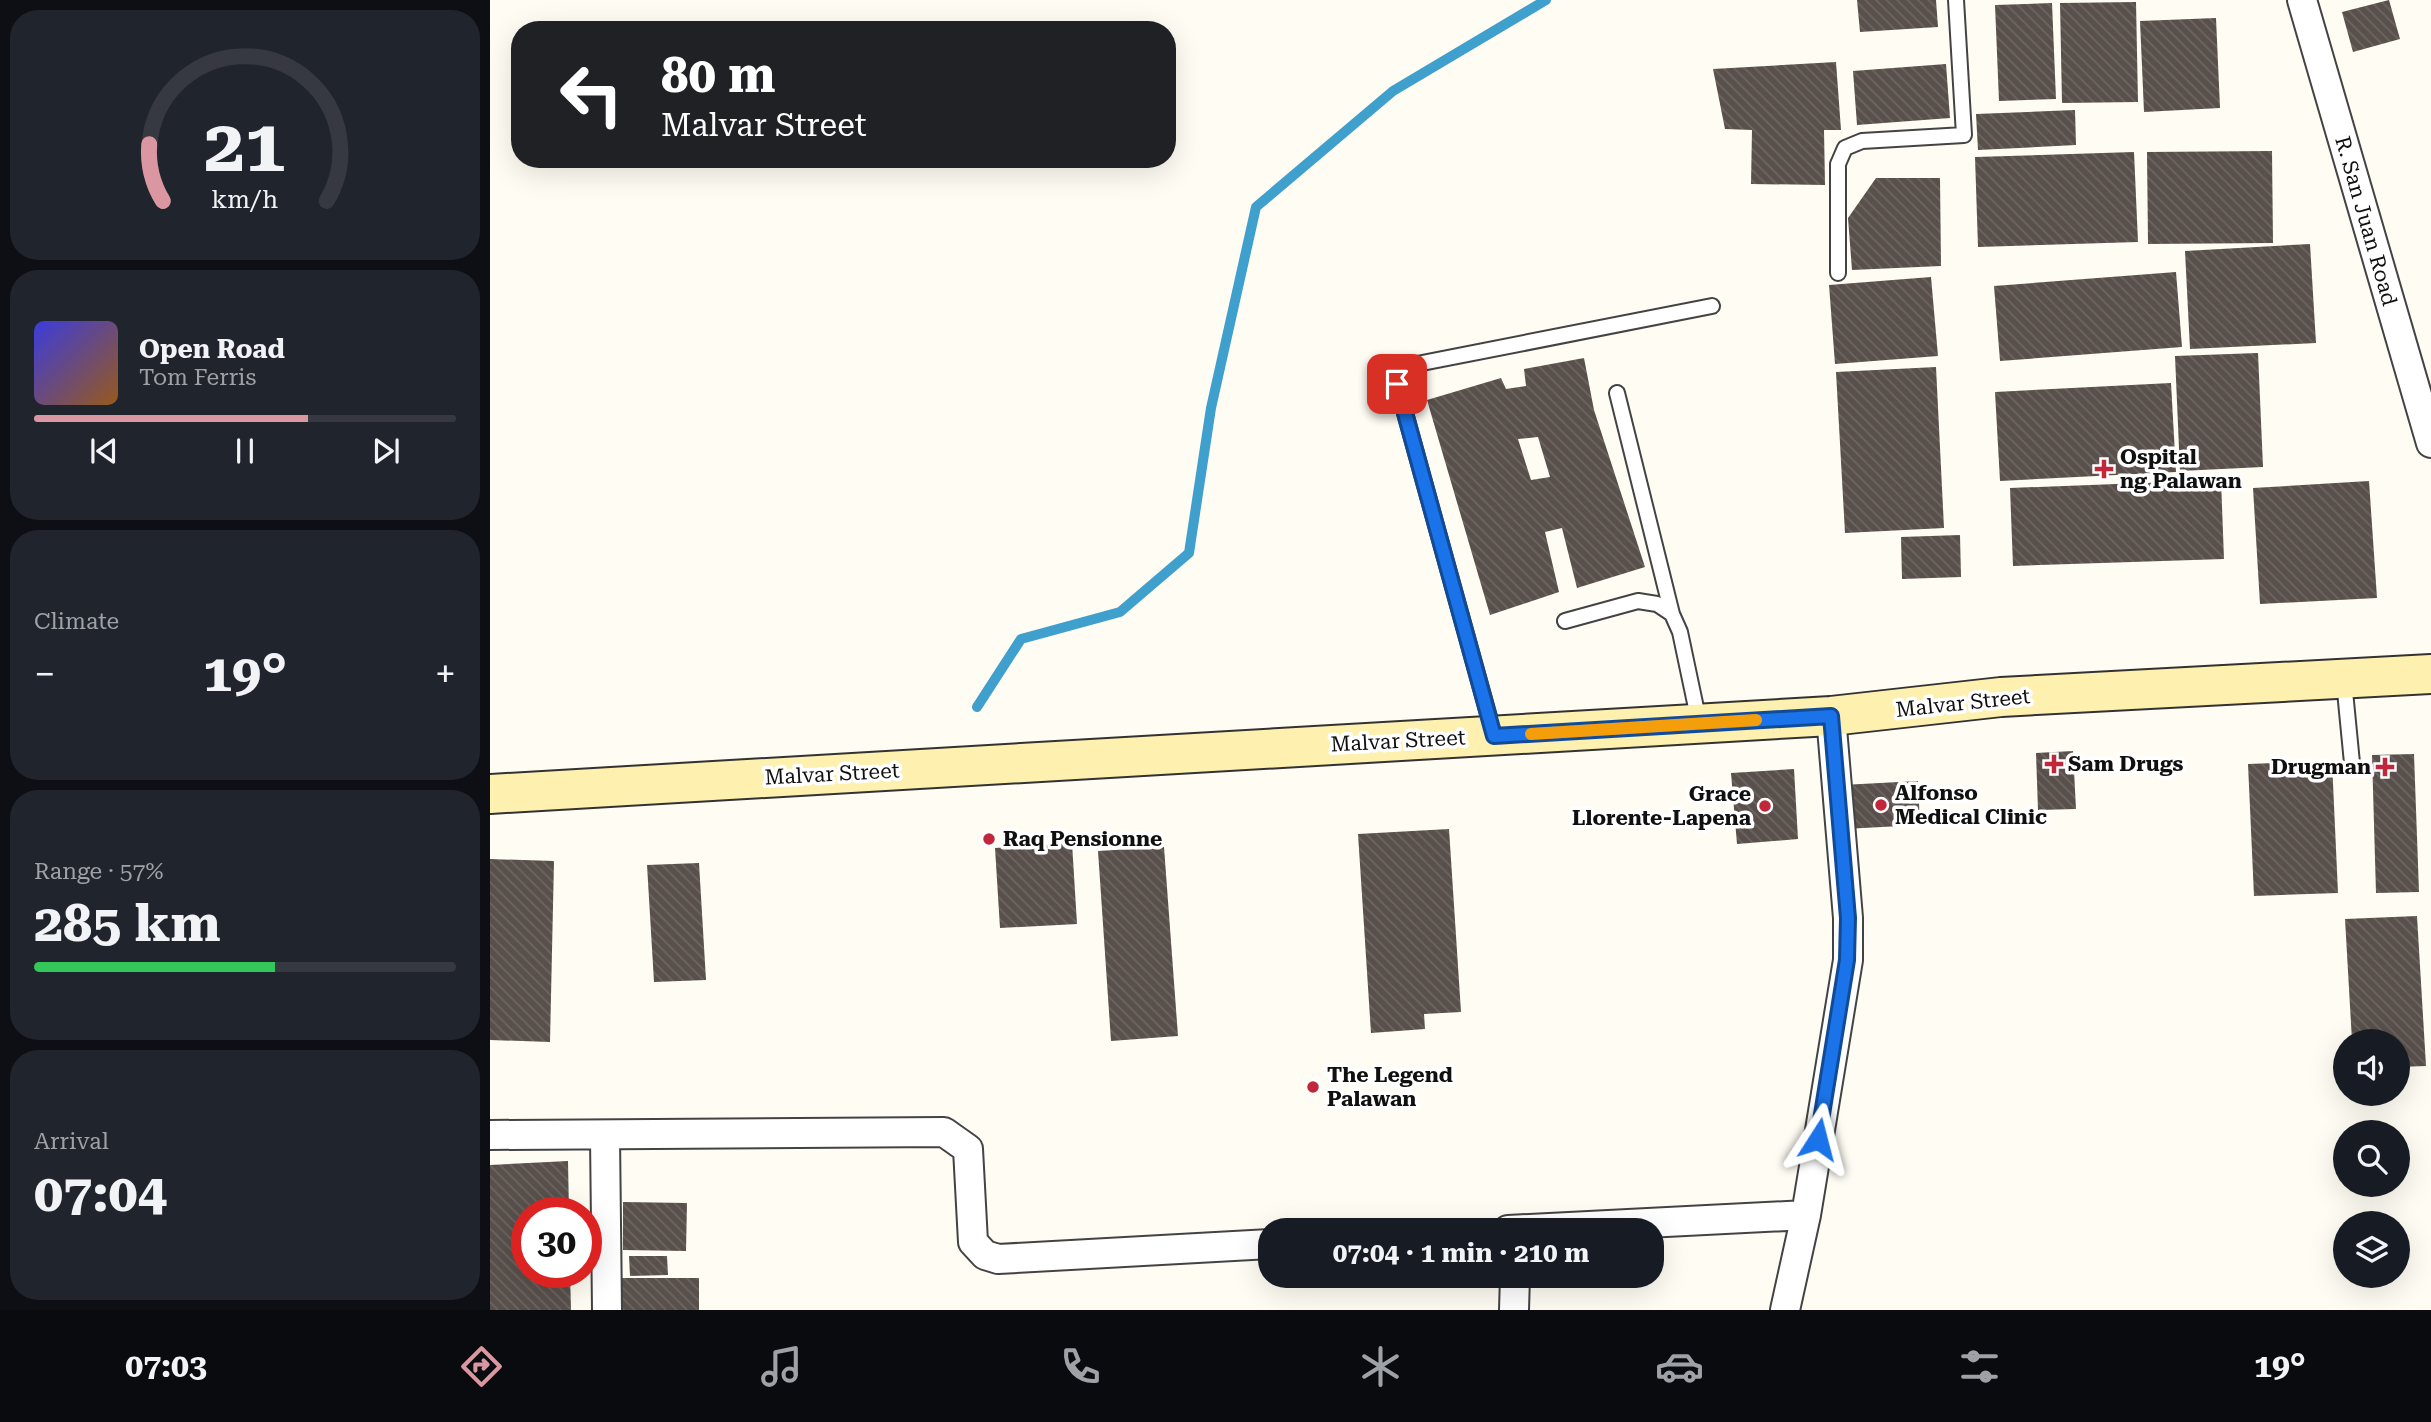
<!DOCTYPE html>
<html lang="en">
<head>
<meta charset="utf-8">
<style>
  :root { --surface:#171b24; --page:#20242c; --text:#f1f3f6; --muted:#9ea1a6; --line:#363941; --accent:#db97a1 }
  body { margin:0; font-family:"Roboto Serif",serif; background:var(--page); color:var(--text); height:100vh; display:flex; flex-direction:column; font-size:26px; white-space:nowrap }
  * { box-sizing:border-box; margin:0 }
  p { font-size:23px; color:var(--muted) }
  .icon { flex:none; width:38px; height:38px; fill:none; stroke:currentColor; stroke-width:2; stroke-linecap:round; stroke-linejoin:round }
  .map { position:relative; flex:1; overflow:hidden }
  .side { display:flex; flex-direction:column; gap:10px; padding:10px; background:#0d0f14; width:490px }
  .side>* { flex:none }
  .banner { position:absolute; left:21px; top:21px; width:665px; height:147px; border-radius:28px; box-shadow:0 7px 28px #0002; background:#202124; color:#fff; overflow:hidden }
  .buttons { position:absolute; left:1843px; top:1029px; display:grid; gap:14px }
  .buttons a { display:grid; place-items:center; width:77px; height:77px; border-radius:50%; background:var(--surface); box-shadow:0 7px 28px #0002; font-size:35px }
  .speed { position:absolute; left:21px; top:1197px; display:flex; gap:14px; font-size:35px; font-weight:700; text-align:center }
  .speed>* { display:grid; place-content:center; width:91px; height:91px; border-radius:50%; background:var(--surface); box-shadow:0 7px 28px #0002; line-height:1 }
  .speed .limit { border:10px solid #d22; background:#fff; color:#111 }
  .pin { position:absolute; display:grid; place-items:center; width:60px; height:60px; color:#fff; margin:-30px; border-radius:14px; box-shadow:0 4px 10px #0006 }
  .me { position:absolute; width:77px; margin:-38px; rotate:9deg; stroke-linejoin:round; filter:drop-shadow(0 0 5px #0008) }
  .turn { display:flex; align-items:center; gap:24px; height:147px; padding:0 35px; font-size:32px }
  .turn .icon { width:91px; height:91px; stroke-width:2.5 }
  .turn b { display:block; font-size:49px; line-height:60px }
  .big { font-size:52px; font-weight:700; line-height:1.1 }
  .side .tile { flex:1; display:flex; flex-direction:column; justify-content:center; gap:10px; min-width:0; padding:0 24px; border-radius:28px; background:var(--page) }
  .side .dial { align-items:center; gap:0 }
  .dial svg { height:182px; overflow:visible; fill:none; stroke:var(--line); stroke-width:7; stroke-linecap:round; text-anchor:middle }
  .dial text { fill:var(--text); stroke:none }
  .song { display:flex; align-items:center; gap:21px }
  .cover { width:84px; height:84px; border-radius:10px; background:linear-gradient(135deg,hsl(240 70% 55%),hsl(30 70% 35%)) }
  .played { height:7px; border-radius:4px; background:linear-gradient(90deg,var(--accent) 65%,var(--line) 65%) }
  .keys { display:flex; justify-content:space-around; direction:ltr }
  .heat { display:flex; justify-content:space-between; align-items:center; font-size:38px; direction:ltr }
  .charge { height:10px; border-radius:5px; background:linear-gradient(90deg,#34c759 57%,var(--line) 0) }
  .trip { position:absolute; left:768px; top:1218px; width:406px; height:70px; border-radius:28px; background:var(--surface); box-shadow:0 7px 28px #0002; font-weight:700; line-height:70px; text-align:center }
  .menu { display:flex; height:112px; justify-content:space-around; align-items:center; background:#090b0e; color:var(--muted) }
  .menu .icon { width:49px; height:49px }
  .menu .on { color:var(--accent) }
  .menu b { font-size:32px; color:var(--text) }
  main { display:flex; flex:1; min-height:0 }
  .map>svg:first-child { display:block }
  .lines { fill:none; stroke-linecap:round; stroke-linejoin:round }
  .stream { stroke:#3f9fcd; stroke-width:10 }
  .building { fill:url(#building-back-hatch); fill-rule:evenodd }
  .lane-casing { stroke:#434343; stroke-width:18 }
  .street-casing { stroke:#434343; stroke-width:32 }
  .secondary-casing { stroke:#323232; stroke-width:42 }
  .lane { stroke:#fff; stroke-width:14 }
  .street { stroke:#fff; stroke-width:28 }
  .secondary { stroke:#fef0af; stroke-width:38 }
  .route-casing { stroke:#114b97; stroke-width:18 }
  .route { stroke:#1a73e8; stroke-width:12 }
  .slow { stroke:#f59e0b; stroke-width:12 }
  .poi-dot { fill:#c1273a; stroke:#fff; stroke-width:2.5 }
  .labels { text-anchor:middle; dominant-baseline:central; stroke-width:7; stroke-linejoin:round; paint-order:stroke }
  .street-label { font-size:21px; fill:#101010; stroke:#fff }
  .poi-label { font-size:21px; font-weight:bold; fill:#101010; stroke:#fff; text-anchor:start }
</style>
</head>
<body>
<main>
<section class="side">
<div class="tile dial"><svg viewBox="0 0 100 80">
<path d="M14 69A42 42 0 1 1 86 69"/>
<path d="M14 69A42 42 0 0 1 8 44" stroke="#db97a1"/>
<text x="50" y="56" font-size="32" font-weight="700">21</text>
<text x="50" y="72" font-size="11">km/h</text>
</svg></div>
<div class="tile">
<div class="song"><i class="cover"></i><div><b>Open Road</b><p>Tom Ferris</p></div></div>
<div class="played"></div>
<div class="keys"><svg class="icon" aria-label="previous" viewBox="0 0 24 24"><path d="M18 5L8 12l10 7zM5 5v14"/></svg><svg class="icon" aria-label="pause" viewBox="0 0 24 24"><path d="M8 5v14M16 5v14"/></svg><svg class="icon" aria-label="next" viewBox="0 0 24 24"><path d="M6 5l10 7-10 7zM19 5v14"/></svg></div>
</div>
<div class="tile"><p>Climate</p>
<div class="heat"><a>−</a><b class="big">19°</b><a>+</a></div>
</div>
<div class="tile"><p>Range · 57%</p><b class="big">285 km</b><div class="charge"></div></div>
<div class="tile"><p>Arrival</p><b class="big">07:04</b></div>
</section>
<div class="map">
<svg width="1941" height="1310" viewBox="0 0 1941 1310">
  <defs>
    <pattern id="building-back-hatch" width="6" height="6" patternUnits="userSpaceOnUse" patternTransform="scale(1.75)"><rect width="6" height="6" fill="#59504c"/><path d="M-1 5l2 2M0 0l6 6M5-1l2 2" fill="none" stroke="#6c6561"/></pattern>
  </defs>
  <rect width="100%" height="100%" fill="#fffcf4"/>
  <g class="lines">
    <path class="stream" d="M487 707 531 639 630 612 699 553 721 408 766 207 903 91 1056 0"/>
  </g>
  <path class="building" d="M1367 0H1446L1448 27 1370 32Z
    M1899 0 1910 39 1863 52 1852 12Z
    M1646 2 1648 102 1572 103 1570 3Z
    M1562 3 1566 99 1509 101 1505 5Z
    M1726 18 1730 108 1654 112 1650 21Z
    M1346 62 1351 130H1334L1335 185 1261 184 1262 130 1235 129 1223 69Z
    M1456 64 1460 118 1367 125 1363 71Z
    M1585 110 1586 145 1488 150 1486 114Z
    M1782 151 1783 243 1658 244 1657 152Z
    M1644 152 1648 242 1488 247 1485 157Z
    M1386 178H1450L1451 266 1362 270 1358 218Z
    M1820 244 1826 343 1700 349 1695 251Z
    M1686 272 1692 347 1510 361 1504 286Z
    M1441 277 1448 356 1345 364 1339 285Z
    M1768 353 1773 467 1690 471 1685 356Z
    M1094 358 1104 410 1155 567 1087 588 1072 528 1055 532 1069 592 1000 615 937 400 1011 378 1016 389 1036 386 1034 369ZM1048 437 1060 477 1041 480 1028 439Z
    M1446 367 1454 528 1355 533 1346 372Z
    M1681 383 1686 472 1510 481 1505 392Z
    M1731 480 1734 559 1523 566 1520 488Z
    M1879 481 1887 598 1770 604 1763 488Z
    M1470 535 1471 577 1412 579 1411 537Z
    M1583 751 1586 809 1548 810 1546 753Z
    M1924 754 1929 892 1886 893 1882 755Z
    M1842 761 1848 893 1764 896 1758 764Z
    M1304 769 1308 839 1247 844 1241 773Z
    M1428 781 1430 825 1354 829 1352 785Z
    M959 829 971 1012 934 1014 935 1029 881 1033 868 834Z
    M582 843 587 924 510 928 505 848Z
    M674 847 688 1036 621 1041 608 851Z
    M0 859 64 861 60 1042 0 1040Z
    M209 863 216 980 164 982 157 865Z
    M1927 916 1936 1066 1908 1067V1041H1862L1855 919Z
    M78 1161 79 1213H37V1272H80L81 1310H0V1165Z
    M133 1202 197 1203 196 1251 133 1250Z
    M139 1256H177L178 1275 140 1276Z
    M124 1278H209V1310H124Z"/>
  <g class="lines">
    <defs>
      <path id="lane" d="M1348 273V164L1355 148 1372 141 1474 135 1466 0
        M1127 393 1182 614
        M1075 621 1148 601 1167 604 1182 614 1190 632 1209 722
        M1854 681 1862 763
        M1004 735 907 384 927 364 1222 306"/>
      <path id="street" d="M1812 0 1941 443
        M0 1135 454 1132 478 1149 483 1242 495 1255 508 1259 780 1244
        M115 1137 117 1310
        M1018 1230 1316 1215
        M1024 1310 1025 1276
        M1295 1310 1316 1215 1358 960V918L1341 716"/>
      <path id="secondary" d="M0 794 1341 716 1511 697 1941 674"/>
    </defs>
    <use href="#lane" class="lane-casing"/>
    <use href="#street" class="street-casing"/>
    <use href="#secondary" class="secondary-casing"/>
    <use href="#lane" class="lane"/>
    <use href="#street" class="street"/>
    <use href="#secondary" class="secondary"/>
  </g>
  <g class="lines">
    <defs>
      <path id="route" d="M907 384 1004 736 1341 716 1358 918 1357 960 1328 1139"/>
    </defs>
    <use href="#route" class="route-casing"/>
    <use href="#route" class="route"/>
    <path class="slow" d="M1041 734 1266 720"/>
  </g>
  <g class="poi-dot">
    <path d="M1610.5 458.5h7v7h7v7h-7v7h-7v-7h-7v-7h7z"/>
    <path d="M1560.5 753.5h7v7h7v7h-7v7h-7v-7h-7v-7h7z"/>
    <path d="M1891.5 756.5h7v7h7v7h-7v7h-7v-7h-7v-7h7z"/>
    <circle cx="1391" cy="805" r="7"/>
    <circle cx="1275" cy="806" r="7"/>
    <circle cx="499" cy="839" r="7"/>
    <circle cx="823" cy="1087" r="7"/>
  </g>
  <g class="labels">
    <g class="street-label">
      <text transform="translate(1876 221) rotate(74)">R. San Juan Road</text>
      <text transform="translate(1473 703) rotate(-6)">Malvar Street</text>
      <text transform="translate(908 741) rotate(-3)">Malvar Street</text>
      <text transform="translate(342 774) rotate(-3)">Malvar Street</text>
    </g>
    <g class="poi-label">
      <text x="1630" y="457">Ospital<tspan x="1630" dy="24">ng Palawan</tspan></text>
      <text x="1578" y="764">Sam Drugs</text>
      <text x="1881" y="767" text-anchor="end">Drugman</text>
      <text x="1405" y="793">Alfonso<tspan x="1405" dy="24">Medical Clinic</tspan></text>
      <text x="1261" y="794" text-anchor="end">Grace<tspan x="1261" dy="24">Llorente-Lapena</tspan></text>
      <text x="513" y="839">Raq Pensionne</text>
      <text x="837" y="1075">The Legend<tspan x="837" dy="24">Palawan</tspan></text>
    </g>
  </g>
</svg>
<div class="buttons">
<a><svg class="icon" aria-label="sound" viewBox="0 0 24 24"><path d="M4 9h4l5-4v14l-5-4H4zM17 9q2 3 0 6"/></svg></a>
<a><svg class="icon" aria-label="search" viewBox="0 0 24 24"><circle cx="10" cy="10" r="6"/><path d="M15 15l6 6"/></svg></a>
<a><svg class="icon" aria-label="layers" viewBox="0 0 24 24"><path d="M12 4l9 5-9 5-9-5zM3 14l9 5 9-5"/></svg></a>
</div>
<div class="speed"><div class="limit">30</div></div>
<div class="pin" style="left:907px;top:384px;background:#d93025"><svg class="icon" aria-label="arrive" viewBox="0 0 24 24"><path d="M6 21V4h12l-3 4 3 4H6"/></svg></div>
<svg class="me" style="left:1328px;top:1139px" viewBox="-20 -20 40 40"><path d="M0-17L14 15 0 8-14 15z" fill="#1a73e8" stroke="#fff" stroke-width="4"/></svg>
<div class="trip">07:04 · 1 min · 210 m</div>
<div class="banner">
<div class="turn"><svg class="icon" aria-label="left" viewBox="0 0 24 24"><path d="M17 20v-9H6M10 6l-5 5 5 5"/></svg><div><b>80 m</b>Malvar Street</div></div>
</div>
</div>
</main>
<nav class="menu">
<b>07:03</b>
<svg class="icon on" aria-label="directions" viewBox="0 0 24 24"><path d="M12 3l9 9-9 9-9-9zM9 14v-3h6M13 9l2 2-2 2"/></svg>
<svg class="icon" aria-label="music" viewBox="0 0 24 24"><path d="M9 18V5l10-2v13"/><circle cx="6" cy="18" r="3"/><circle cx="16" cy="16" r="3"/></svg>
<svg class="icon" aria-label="phone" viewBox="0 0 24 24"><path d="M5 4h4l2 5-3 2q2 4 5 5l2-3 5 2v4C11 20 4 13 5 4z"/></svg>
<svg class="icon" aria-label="climate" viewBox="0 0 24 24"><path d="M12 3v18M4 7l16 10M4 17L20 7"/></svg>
<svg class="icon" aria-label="car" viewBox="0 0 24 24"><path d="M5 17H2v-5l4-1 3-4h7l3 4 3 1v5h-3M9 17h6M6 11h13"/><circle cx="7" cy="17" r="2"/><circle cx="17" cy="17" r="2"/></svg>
<svg class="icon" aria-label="filters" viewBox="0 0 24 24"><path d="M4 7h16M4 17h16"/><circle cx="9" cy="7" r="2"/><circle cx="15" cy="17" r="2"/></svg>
<b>19°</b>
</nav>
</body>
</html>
